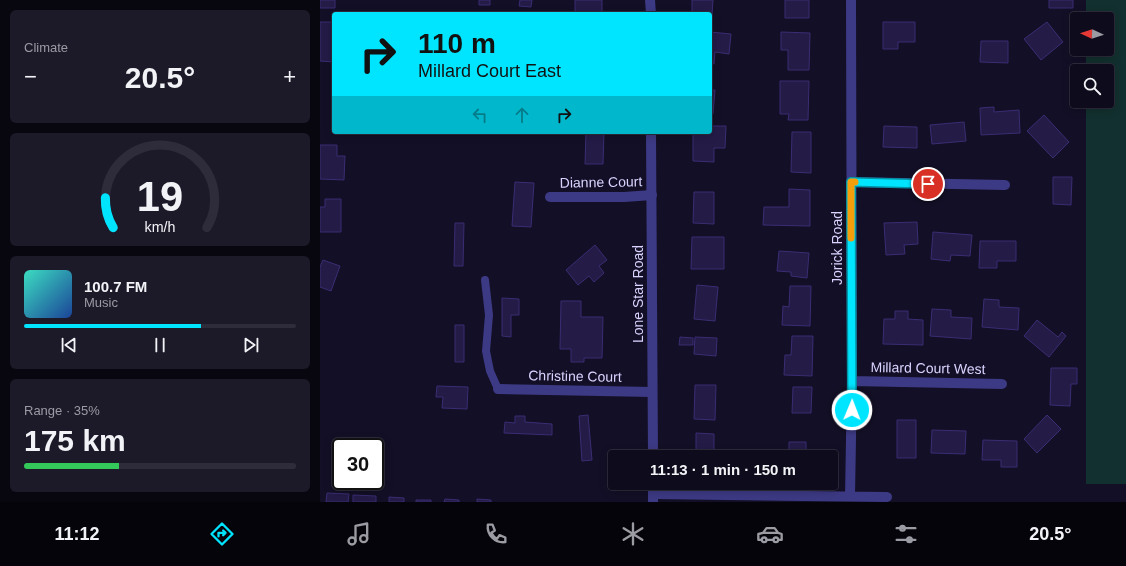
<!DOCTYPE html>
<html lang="en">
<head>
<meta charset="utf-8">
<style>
  :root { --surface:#0e0b1c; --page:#1c1929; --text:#f1f3f6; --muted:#9b9ba3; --line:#2e2b3b; --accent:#00e5ff }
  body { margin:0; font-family:Arial,sans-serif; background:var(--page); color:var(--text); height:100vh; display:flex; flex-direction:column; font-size:15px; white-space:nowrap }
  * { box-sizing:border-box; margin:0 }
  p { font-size:13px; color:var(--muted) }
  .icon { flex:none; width:22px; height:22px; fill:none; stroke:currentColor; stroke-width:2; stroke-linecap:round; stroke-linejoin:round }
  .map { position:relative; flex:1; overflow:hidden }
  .side { display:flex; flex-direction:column; gap:10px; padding:10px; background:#08060f; width:320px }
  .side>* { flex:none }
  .banner { position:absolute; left:12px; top:12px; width:380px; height:122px; border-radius:4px; box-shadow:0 2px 10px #0003,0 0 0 1px var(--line); background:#00e5ff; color:#111; overflow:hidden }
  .needle { width:26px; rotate:273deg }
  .buttons { position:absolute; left:750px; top:12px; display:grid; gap:8px }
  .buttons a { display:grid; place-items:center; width:44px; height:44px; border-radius:4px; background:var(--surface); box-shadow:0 2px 10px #0003,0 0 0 1px var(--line); font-size:20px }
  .speed { position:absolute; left:12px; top:438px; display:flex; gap:8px; font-size:20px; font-weight:700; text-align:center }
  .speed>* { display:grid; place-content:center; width:52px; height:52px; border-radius:50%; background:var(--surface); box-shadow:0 2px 10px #0003,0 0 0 1px var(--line); line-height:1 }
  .speed .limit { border:2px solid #111; border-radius:6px; background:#fff; color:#111 }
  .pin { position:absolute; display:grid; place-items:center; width:34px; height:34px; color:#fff; margin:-17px; border:2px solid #fff; border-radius:50%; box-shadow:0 1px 4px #0007 }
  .me { position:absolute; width:44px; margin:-22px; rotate:1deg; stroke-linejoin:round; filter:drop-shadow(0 0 3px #0008) }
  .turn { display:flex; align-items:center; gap:14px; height:84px; padding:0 20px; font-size:18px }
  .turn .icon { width:52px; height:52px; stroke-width:2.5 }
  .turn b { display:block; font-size:28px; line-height:34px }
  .lanes { display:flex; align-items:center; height:38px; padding:0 20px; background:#0003; justify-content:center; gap:20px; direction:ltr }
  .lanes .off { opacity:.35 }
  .big { font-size:30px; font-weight:700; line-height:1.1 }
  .side .card { flex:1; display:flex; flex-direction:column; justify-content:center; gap:6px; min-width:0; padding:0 14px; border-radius:6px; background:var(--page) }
  .side .dial { align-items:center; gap:0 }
  .dial svg { height:104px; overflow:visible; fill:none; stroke:var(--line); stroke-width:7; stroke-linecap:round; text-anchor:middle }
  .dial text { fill:var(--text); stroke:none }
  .song { display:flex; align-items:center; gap:12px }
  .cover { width:48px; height:48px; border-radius:6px; background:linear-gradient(135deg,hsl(170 70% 55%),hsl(220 70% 35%)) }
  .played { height:4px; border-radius:2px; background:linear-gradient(90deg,var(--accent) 65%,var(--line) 65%) }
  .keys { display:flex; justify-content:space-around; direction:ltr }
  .heat { display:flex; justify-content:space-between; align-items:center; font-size:22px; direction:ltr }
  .charge { height:6px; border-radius:3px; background:linear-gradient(90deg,#34c759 35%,var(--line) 0) }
  .trip { position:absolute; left:288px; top:450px; width:230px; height:40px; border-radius:4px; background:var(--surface); box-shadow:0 2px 10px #0003,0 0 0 1px var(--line); font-weight:700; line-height:40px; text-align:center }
  .dock { display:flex; height:64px; justify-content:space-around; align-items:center; background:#06040b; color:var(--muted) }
  .dock .icon { width:28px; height:28px }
  .dock .current { color:var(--accent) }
  .dock b { font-size:18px; color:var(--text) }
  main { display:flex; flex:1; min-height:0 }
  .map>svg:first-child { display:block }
  .green { fill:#12302f }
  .building { fill:#241b47; stroke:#3b2d73 }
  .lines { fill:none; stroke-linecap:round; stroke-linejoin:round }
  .service { stroke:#3d3a85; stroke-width:8 }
  .minor { stroke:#3d3a85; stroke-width:10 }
  .tertiary { stroke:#3d3a85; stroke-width:10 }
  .route-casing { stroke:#0095a6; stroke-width:10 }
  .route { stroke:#00e5ff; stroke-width:7 }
  .slow { stroke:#f59e0b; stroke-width:7 }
  .labels { text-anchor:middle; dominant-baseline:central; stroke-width:4; stroke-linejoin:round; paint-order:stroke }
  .street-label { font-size:14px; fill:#d9d4ff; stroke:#130f26 }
</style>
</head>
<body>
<main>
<section class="side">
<div class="card"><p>Climate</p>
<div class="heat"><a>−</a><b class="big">20.5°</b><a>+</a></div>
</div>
<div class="card dial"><svg viewBox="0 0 100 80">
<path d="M14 69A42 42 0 1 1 86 69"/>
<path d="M14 69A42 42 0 0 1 8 46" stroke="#00e5ff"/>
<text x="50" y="56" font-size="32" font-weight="700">19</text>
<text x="50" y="72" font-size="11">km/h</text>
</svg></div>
<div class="card">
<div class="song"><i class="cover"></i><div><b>100.7 FM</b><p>Music</p></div></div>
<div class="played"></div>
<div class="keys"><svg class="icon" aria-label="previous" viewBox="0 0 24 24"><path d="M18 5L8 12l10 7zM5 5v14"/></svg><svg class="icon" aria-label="pause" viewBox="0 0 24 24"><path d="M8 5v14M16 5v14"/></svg><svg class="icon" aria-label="next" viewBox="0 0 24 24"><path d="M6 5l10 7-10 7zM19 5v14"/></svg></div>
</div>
<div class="card"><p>Range · 35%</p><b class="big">175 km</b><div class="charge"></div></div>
</section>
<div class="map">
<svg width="806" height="502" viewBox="0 0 806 502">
  <rect width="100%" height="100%" fill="#130f26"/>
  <path class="green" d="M766 0H806V484H766V101H787V71H766V49H787V19H766Z"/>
  <path class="building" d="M0 0H15V8H0Z
    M159 0H170V5H159Z
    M200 0H212L211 7 199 6Z
    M255 0H282V12H255Z
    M372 0H393L392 15 372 14Z
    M465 0H489V18H465Z
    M729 0H753V8H729Z
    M0 22H14V62L0 61Z
    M563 22H595V42H578V49H563Z
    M727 22 743 42 721 60 704 39Z
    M390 32 411 34 409 54 395 52 394 64 390 63Z
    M461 32 490 33 489 70H468V50H461Z
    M661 41H688V63L660 62Z
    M460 81H489L488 120H468L469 114H460Z
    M390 90H395L393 114H390Z
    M674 107V112L699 110 700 133 661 135 660 108Z
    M724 115 749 142 733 158 707 131Z
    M644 122 646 141 612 144 610 125Z
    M390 126H406L405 148H394V162L373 161V132H390Z
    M564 126 597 127V148L563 147Z
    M266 132 284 133 283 164H265Z
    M472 132H491V173L471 172Z
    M0 145H17V156H25L24 180 0 179Z
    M733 177H752L751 205 733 204Z
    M195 182 214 183 211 227 192 226Z
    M469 189 490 190V226L443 225 444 207H469Z
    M374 192H394V224L373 223Z
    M5 199H21V232H0V207H5Z
    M597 222 598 244 584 245 585 254 566 255 564 223Z
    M135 223H144L143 266H134Z
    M613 232 652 235 650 256 631 255 630 261 611 259Z
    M372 237H404V269H371Z
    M660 241H696V261H677V268H659Z
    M275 245 287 260 279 266 284 273 274 282 269 276 258 285 246 270Z
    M459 251 489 253 487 278 471 276V272L457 271Z
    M3 260 20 266 11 291 0 287V267Z
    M377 285 398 287 395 321 374 319Z
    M470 286H491L490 326 462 325 463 306 469 307Z
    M182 298 199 299V315H191V337L182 336Z
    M664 299 679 300V307L699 308 698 330 662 327Z
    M241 301H261V317H283L282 358H264V362H251V349H240Z
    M612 309 631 310V317L652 318 651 339 610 336Z
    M575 311H588V319L603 320V345L563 344 564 319H575Z
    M717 320 738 337 742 332 746 336 729 357 704 336Z
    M135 325H144V362H135Z
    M472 336H493L492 376 464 375 465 355H471Z
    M360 337 373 338V345H359Z
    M375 337 397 338 396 356 374 354Z
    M731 368H757V384H751L750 406 730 405Z
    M375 385H396L395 420 374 419Z
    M117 386 148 387 147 409 122 408 123 397H116Z
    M473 387H492L491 413H472Z
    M268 415 272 460 262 461 259 416Z
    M727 415 741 429 717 453 704 439Z
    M195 416H205V422L232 424V435L184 433 185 422 195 423Z
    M577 420H596V458H577Z
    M612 430 646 431 645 454 611 453Z
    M376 433 394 434V457H376Z
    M663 440 697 441V467H681V460H662Z
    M469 442H486V457H469Z
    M7 493 29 494 28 502H6Z
    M33 495 56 496V502H33Z
    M69 497 84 498V502H69Z
    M125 499 139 500V502H124Z
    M157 499 171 500V502H157Z
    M96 500H111V502H96Z"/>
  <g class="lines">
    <path class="service" d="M165 280 169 315 166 351 170 371 178 389"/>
    <path class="minor" d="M531 182 685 185
      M230 197H304L332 195
      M532 381 682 384
      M178 389 332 392
      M333 494 567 497
      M530 496 532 381 531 0"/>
    <path class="tertiary" d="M330 0 331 14
      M331 132 333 457
      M333 483V502"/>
  </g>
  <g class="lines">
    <defs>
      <path id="route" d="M532 410 531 182 608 184"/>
    </defs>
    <use href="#route" class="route-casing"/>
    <use href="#route" class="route"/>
    <path class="slow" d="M531 238V182H535"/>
  </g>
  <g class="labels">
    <g class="street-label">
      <text transform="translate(281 182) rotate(-1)">Dianne Court</text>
      <text transform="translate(517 248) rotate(-90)">Jorick Road</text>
      <text transform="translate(318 294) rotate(-90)">Lone Star Road</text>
      <text transform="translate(608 368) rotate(1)">Millard Court West</text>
      <text transform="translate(255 376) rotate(1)">Christine Court</text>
    </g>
  </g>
</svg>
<div class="buttons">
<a><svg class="needle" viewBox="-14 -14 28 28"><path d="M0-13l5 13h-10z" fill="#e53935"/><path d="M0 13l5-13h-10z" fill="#9b9ba3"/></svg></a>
<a><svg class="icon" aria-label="search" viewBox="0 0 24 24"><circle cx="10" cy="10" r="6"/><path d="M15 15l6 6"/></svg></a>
</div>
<div class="speed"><div class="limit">30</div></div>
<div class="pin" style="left:608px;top:184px;background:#d93025"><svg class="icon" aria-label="arrive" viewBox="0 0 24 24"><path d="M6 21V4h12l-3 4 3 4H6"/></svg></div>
<svg class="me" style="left:532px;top:410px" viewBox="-20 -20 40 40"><circle r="17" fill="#00e5ff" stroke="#fff" stroke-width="3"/><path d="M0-11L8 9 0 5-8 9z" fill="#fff"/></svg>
<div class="trip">11:13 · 1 min · 150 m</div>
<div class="banner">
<div class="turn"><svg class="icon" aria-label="right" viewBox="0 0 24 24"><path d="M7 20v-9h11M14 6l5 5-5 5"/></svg><div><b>110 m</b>Millard Court East</div></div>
<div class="lanes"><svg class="icon off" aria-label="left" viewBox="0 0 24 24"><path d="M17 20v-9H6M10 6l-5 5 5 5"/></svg><svg class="icon off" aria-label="ahead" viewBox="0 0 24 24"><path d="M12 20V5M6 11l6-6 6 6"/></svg><svg class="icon" aria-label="right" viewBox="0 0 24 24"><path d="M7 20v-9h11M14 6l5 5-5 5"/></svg></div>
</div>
</div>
</main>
<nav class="dock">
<b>11:12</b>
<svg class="icon current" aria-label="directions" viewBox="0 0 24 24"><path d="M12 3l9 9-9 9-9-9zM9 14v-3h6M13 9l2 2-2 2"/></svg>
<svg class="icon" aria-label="music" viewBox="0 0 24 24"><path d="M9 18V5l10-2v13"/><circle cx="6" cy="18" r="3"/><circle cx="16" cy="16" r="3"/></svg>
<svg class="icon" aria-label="phone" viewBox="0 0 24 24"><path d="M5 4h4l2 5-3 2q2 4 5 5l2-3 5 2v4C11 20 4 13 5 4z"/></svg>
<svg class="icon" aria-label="climate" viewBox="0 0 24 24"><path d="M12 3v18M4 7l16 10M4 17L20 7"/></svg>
<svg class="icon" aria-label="car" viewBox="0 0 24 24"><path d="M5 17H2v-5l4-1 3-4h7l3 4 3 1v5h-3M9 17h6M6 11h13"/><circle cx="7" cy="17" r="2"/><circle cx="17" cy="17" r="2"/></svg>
<svg class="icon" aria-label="filters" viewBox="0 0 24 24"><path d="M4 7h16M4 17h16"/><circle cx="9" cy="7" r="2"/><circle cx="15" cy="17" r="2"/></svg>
<b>20.5°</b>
</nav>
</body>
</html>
